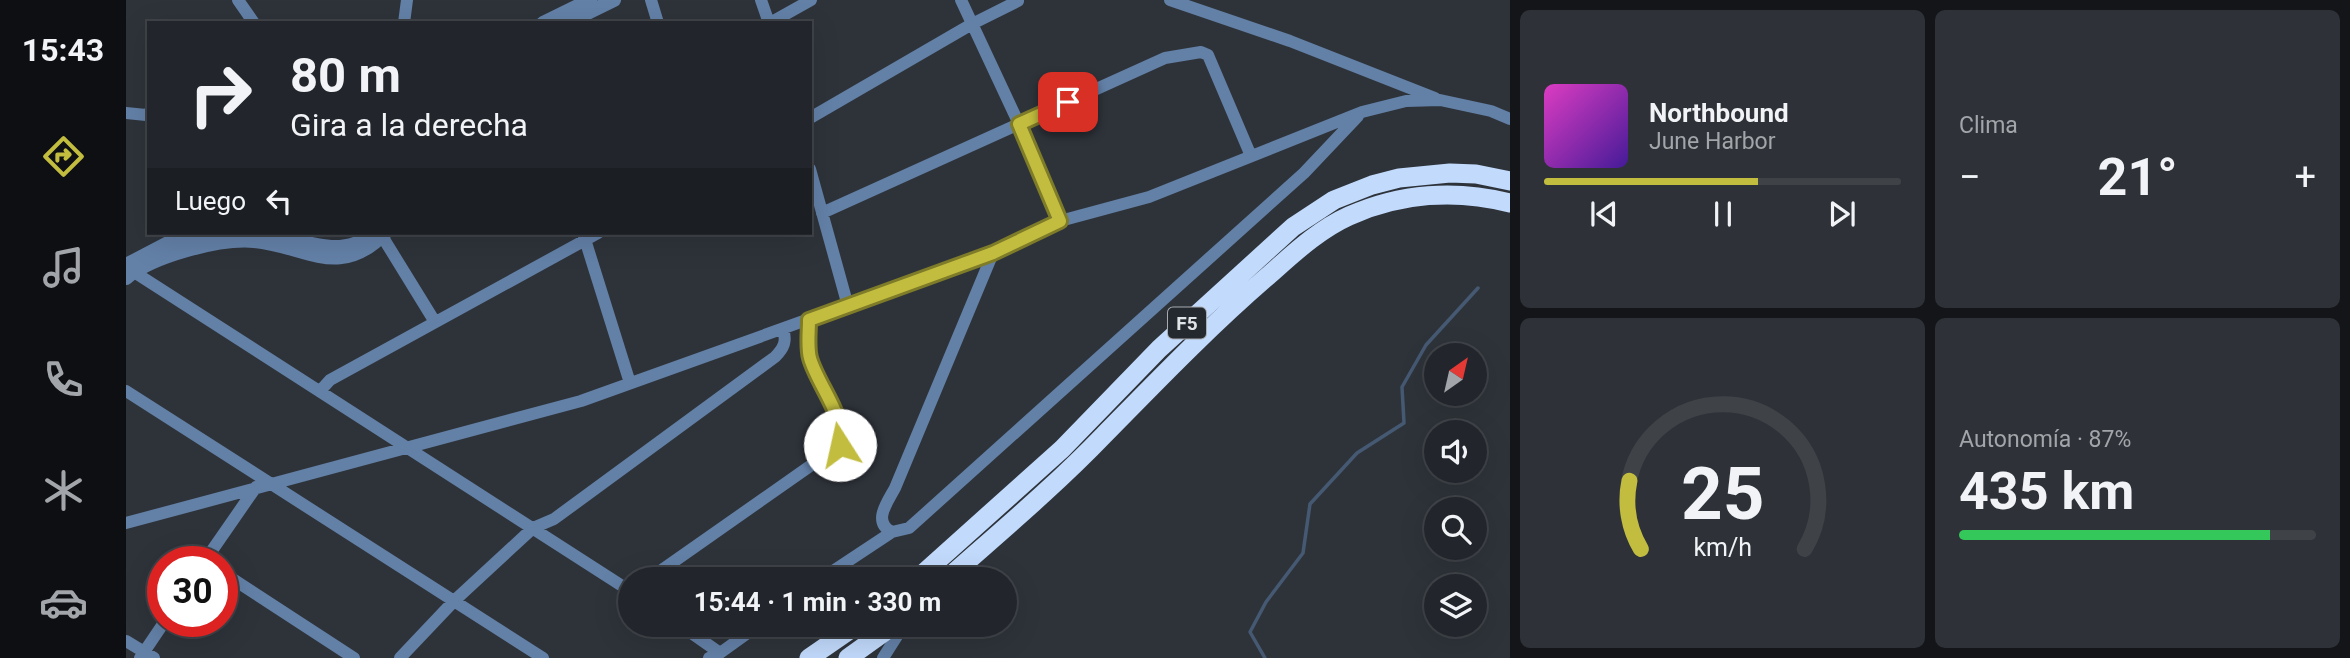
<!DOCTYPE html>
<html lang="es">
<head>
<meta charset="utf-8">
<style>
  :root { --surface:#22262c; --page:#2e3238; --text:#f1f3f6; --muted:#a2a5a9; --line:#3f4348; --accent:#c2bd3f }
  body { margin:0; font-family:Roboto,sans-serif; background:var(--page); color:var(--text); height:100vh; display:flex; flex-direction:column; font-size:26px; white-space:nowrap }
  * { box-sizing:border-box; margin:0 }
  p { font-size:23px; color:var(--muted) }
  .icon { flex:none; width:38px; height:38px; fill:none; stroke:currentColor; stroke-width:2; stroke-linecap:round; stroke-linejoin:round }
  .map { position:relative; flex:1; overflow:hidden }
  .sheet { display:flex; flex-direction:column; gap:10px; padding:10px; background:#131518; width:840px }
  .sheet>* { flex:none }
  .hud { position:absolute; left:21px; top:21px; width:665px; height:214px; border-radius:0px; box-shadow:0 7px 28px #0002,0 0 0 2px var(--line); background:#22262c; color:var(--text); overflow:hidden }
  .needle { width:46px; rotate:34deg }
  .fabs { position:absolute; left:1298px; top:343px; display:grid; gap:14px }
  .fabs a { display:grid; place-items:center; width:63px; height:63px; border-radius:50%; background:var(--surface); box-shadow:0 7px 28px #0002,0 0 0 2px var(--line); font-size:35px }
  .speed { position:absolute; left:21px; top:546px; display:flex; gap:14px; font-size:35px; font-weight:700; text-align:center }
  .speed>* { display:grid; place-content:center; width:91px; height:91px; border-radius:50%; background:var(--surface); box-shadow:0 7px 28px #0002,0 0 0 2px var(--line); line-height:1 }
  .speed .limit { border:10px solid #d22; background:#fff; color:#111 }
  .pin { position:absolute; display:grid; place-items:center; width:60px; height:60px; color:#fff; margin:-30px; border-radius:14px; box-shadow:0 4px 10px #0006 }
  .me { position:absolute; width:77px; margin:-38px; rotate:350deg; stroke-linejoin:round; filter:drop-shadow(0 0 5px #0008) }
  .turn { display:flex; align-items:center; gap:24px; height:147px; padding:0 28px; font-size:32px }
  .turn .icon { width:91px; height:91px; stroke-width:2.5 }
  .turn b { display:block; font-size:49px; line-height:60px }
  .then { display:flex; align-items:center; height:66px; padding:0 28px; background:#0003; gap:14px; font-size:26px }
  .big { font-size:52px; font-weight:700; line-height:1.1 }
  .sheet .card { flex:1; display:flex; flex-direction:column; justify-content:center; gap:10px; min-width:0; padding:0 24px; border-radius:10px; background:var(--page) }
  .sheet .dial { align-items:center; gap:0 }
  .dial svg { height:182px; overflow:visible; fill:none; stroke:var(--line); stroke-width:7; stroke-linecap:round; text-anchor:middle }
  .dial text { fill:var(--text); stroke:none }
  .song { display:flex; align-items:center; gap:21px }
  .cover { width:84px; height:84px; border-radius:10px; background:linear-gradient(135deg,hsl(310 70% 55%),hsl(260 70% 35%)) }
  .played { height:7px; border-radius:4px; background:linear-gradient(90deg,var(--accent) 60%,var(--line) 60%) }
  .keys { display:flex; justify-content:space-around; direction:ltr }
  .heat { display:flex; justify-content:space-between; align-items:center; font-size:38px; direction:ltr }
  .charge { height:10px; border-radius:5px; background:linear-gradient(90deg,#34c759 87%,var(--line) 0) }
  .sheet .tiles { flex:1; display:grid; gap:10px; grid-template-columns:repeat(2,1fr) }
  .trip { position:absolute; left:492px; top:567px; width:399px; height:70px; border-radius:35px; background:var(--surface); box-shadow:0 7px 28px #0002,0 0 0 2px var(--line); font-weight:700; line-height:70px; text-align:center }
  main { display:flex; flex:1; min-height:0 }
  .tabs { display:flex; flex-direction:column; width:126px; justify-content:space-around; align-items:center; background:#0e0f12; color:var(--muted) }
  .tabs .icon { width:49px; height:49px }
  .tabs .on { color:var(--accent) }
  .tabs b { font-size:32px; color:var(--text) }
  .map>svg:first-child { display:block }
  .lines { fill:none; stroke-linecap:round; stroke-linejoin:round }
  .stream { stroke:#465973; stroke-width:3.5 }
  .minor { stroke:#6380a7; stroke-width:12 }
  .tertiary { stroke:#6380a7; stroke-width:14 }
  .trunk { stroke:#c2dafc; stroke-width:19 }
  .route-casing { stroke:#7e7b29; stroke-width:18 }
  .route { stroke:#c2bd3f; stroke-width:12 }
  .labels { text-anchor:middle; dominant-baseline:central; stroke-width:7; stroke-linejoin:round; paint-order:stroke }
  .shield { fill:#242930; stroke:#a8acb1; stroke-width:2 }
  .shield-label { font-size:19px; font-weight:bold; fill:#e1e4e8 }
</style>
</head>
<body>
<main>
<nav class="tabs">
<b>15:43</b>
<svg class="icon on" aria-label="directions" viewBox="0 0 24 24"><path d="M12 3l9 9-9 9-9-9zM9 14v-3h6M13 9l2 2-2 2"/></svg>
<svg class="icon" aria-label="music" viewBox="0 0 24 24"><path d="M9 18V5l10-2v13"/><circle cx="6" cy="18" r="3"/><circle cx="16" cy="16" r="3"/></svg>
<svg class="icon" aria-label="phone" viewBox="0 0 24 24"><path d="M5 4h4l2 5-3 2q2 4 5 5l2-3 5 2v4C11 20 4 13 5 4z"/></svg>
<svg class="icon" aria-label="climate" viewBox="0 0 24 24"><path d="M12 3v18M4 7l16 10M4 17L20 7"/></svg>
<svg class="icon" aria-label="car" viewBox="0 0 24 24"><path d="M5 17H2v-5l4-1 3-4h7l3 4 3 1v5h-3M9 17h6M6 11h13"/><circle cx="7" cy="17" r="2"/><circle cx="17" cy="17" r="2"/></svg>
</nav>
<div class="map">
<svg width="1384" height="658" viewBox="0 0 1384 658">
  <rect width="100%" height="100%" fill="#2e333a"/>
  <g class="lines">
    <path class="stream" d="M1139 658 1124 632 1140 602 1177 553 1184 504 1231 453 1278 423 1276 387 1300 345 1352 288"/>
    <path class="minor" d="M112 0 128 23
      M525 0 532 23
      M635 0 643 23
      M835 0 893 124 934 221
      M1044 0 1164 41 1309 98
      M278 23 281 0
      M644 23 685 0
      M0 113 20 115 23 113
      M684 118 846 24 892 1
      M684 169 722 306
      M696 213 1039 58 1075 52 1082 55 1125 156
      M457 233 504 383
      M246 235 256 236 309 322
      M867 253 769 488C761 503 746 522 766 532L783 528 1178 173 1232 116
      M4 266 8 272 504 591
      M0 391 417 658
      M194 391 204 380 472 233
      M0 523 455 401 867 253 934 221 1023 197 1236 112 1280 101 1314 100 1365 111 1384 119
      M78 562 130 487
      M96 572 228 658
      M523 579 714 445C721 418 691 384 684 358 681 347 683 332 683 320
      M695 579 766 532
      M554 625 594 653
      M0 641 28 658
      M14 658 39 621
      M274 658 328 601 407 528 428 519 649 357C658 348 661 341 657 329
      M583 658 594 653 633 625
      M757 658 771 636 766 626"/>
    <path class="tertiary" d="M417 23 464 0
      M441 23 488 0
      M145 233C176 241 219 260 245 233
      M0 265 44 242 99 233
      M0 278C27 256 93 238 128 241 181 246 213 280 259 233"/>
    <path class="trunk" d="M791 579 936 449 1033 349 1167 227 1208 200 1246 185 1273 178 1324 173 1350 174 1384 181
      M821 579C874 532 929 486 978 435 1032 380 1084 326 1142 276 1167 254 1192 230 1223 216 1274 193 1330 189 1384 203
      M683 658 731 625
      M722 658 768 625"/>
  </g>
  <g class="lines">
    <defs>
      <path id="route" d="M714 445C721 418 691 384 684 358 681 347 683 332 683 320L867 253 934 221 893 124 942 102"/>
    </defs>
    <use href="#route" class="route-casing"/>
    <use href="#route" class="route"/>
  </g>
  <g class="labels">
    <rect class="shield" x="1042" y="307.5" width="38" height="31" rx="5"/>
    <g class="shield-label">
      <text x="1061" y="323">F5</text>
    </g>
  </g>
</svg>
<div class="fabs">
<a><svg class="needle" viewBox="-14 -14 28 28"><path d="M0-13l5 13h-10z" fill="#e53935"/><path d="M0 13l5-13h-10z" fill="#a2a5a9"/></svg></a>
<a><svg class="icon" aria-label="sound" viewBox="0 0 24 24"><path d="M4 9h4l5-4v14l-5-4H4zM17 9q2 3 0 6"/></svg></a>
<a><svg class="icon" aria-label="search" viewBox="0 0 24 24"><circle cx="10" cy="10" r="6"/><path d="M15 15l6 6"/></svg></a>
<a><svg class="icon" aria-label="layers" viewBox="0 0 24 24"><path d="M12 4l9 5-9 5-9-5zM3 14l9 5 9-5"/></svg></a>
</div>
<div class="speed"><div class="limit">30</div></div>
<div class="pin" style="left:942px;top:102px;background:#d93025"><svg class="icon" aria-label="arrive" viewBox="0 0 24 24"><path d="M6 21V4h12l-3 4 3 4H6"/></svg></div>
<svg class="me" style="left:714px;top:445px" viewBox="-20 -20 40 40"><circle r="19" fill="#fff"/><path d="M0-13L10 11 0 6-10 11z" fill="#c2bd3f"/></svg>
<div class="trip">15:44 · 1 min · 330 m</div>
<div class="hud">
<div class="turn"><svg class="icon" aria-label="right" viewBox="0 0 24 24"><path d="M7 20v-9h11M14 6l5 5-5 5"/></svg><div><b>80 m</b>Gira a la derecha</div></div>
<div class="then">Luego<svg class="icon" aria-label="left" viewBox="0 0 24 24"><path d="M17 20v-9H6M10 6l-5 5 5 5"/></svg></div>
</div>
</div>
<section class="sheet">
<div class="tiles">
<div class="card">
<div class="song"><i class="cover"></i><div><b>Northbound</b><p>June Harbor</p></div></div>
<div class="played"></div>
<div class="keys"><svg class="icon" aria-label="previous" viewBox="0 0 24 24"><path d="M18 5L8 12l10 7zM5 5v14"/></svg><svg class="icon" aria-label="pause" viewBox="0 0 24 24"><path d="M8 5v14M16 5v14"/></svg><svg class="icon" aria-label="next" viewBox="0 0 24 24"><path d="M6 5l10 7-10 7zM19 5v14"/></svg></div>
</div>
<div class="card"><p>Clima</p>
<div class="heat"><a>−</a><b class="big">21°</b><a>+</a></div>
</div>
<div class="card dial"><svg viewBox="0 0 100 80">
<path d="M14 69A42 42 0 1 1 86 69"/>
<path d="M14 69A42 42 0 0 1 9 39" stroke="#c2bd3f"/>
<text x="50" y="56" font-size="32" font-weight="700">25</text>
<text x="50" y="72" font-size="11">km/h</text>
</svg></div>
<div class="card"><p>Autonomía · 87%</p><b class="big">435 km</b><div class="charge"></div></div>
</div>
</section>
</main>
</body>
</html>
